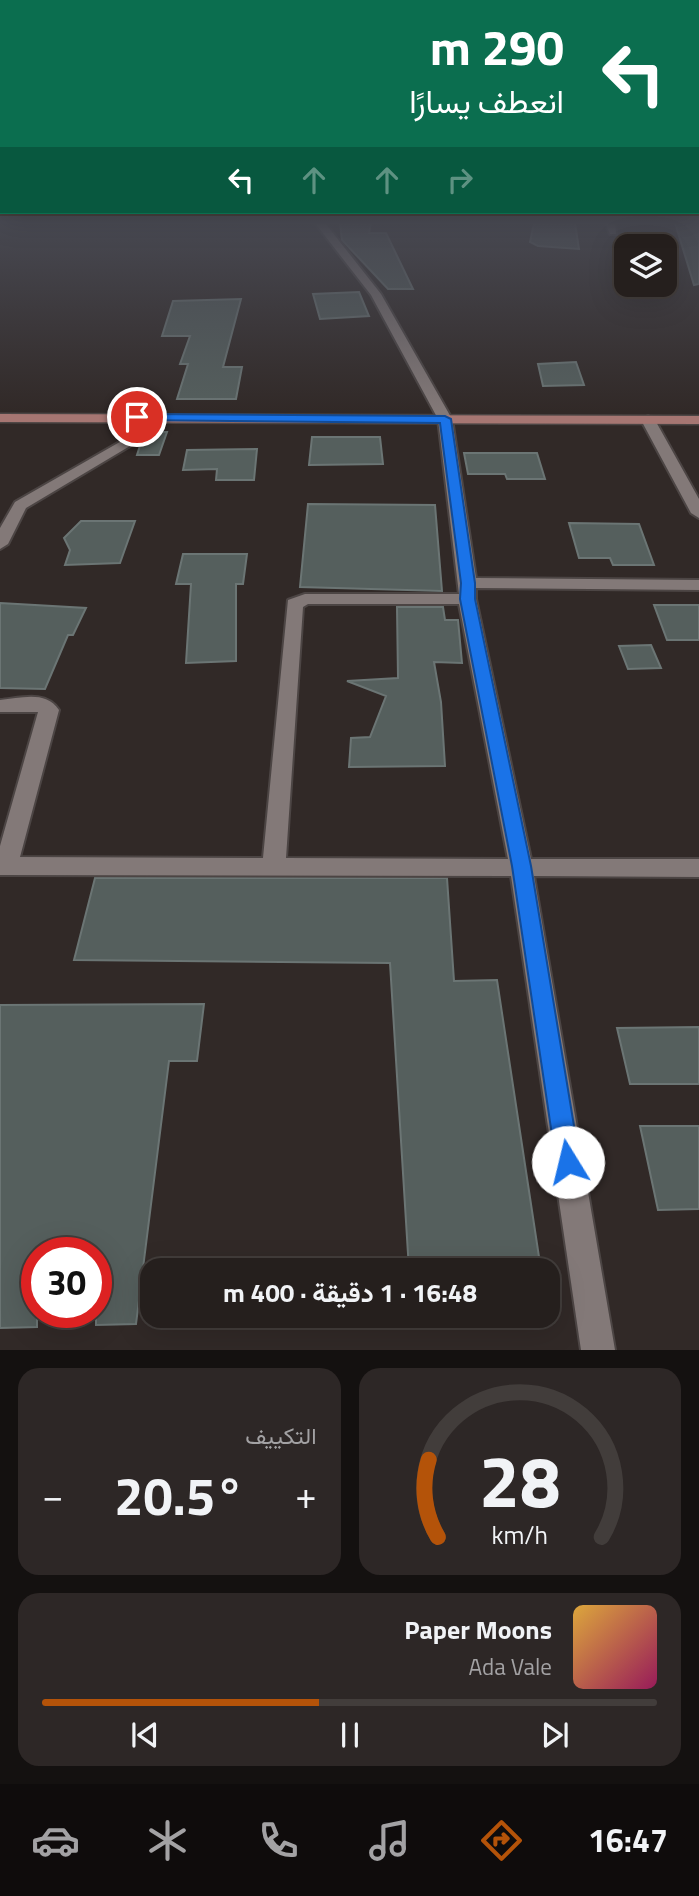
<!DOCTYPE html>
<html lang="ar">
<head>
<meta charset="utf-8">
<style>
  :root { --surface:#251f1d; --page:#2d2726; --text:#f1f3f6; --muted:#a3a2a4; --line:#423d3b; --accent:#b45309 }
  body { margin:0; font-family:"Titillium Web",Vazirmatn,sans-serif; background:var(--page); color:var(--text); direction:rtl; height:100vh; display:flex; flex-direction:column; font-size:26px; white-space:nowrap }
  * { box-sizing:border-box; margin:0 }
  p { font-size:23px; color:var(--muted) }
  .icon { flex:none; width:38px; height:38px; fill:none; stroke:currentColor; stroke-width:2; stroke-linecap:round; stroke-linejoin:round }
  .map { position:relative; height:1350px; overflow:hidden; direction:ltr }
  .sheet { display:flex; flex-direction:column; gap:18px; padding:18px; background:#141110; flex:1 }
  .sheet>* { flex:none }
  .banner { position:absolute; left:0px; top:0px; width:700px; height:214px; box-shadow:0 7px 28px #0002,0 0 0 2px var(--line); direction:rtl; background:#0b6e4f; color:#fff; overflow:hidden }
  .fabs { position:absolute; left:614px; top:234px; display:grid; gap:14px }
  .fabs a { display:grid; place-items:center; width:63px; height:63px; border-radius:14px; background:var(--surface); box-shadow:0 7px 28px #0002,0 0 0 2px var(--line); font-size:35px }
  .speed { position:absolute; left:21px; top:1237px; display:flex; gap:14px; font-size:35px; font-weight:700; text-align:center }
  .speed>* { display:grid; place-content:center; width:91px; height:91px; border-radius:50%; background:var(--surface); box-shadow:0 7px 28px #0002,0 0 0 2px var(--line); line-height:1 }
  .speed .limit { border:10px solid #d22; background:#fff; color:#111 }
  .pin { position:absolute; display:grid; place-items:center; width:60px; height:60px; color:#fff; margin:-30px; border:4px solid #fff; border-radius:50%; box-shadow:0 2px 7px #0007 }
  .me { position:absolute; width:77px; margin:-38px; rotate:351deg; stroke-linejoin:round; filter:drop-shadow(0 0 5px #0008) }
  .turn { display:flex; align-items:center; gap:24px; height:147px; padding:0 21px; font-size:32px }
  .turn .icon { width:91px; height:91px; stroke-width:2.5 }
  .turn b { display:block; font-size:49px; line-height:60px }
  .lanes { display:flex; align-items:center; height:66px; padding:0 21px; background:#0003; justify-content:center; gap:35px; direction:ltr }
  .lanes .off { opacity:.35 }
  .big { font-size:52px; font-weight:700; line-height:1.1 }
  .sheet .card { flex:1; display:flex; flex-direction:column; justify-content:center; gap:10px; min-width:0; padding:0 24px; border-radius:21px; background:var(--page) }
  .sheet .dial { align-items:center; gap:0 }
  .dial svg { height:182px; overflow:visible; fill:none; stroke:var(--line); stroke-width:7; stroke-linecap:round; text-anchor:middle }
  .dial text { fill:var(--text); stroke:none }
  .song { display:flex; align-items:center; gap:21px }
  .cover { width:84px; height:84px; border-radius:10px; background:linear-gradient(135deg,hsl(40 70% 55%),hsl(330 70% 35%)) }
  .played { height:7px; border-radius:4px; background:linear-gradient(90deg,var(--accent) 45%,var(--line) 45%) }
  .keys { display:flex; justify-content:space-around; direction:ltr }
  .heat { display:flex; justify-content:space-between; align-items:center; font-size:38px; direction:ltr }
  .sheet .tiles { flex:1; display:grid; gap:18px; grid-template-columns:1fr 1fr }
  .card:last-child { grid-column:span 2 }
  .trip { position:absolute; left:140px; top:1258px; width:420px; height:70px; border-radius:21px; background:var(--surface); box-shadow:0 7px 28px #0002,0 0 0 2px var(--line); font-weight:700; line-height:70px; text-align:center; direction:rtl }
  .tab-bar { display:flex; height:112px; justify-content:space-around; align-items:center; background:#0f0c0c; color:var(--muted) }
  .tab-bar .icon { width:49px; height:49px }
  .tab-bar .active { color:var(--accent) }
  .tab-bar b { font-size:32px; color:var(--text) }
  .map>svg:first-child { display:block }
  .building { fill:#555f5d; stroke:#6b7574; stroke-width:2 }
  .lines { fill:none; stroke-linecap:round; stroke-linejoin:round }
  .street-tunnel { stroke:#4d4644; stroke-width:14; stroke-dasharray:14 7; stroke-linecap:butt }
  .street-casing { stroke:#4c4544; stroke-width:4 }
  .secondary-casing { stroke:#4c4544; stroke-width:3 }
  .street { fill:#837978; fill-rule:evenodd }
  .secondary { fill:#a67672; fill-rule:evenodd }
  .route { fill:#1a73e8; stroke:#114b97; stroke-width:2 }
</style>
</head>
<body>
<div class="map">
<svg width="699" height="1350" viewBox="0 0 699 1350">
  <rect width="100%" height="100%" fill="#312927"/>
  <path class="building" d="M340 223H371L369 233H386L413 289H388L342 240Z
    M534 223H575L579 249 538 246 530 242Z
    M675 223H699V284L694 285Z
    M359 292 369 316 320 319 313 294Z
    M241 299 223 367H242L236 399H177L188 364H180L190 336H162L173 301Z
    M576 362 584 385 543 386 538 364Z
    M155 432H167L159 455H137L143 436Z
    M312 437H380L383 464 309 465Z
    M257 449 254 480H216L217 469 183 470 187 450Z
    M464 453H537L545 479H507L505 474H468Z
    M308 504 435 505 442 591 300 587Z
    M81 521H135L120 563 65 565 70 550 64 538Z
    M569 523 639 524 654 565H613L610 558H579Z
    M183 554H247L243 584H236V661L186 663 191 584H176Z
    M0 603 86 608 73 635H68L45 689 0 688Z
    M654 605H699V640H667Z
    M397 607H443L445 620H458L462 663 434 662 441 702 445 766 349 767 351 738 370 737 386 696 347 681 398 678Z
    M651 645 661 668 628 669 619 646Z
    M95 878H447L454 981 497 980 541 1270H409L390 963 74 960Z
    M204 1004 197 1061H169L136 1324 96 1325V1253H37V1327L0 1328V1005Z
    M699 1027V1084H630L617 1028Z
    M640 1126H699V1209L658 1210Z"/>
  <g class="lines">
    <path class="street-tunnel" d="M125 443 144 430"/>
    <defs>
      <path id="street" d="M315 223H325L381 294 452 419 476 578 699 580V590L476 588V599L531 859H699V877L534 876 615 1350H581L511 876 0 875V846L38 712H0V700C21 698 46 690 59 710L20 857 263 858 288 600 305 594H459L438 419 371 295ZM308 604H459L508 859 286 858 303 607Z
        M605 223H615L616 234H610Z
        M163 413 170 417 168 420 149 433H139V427Z
        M648 416 655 420 699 499V518L691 513 641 420Z
        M125 439 132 443 130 446 26 508 8 544 0 549V528L15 502Z"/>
      <path id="secondary" d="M0 414 699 416V424L0 422Z"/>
    </defs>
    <use href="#street" class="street-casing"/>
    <use href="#secondary" class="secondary-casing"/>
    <use href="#street" class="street"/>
    <use href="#secondary" class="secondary"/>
  </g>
  <linearGradient id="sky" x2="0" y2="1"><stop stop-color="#1b1715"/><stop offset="0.54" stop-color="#484952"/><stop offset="1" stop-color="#484952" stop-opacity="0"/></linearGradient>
  <rect width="699" height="412" fill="url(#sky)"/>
  <path class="route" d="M137 414 445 416 451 419 475 583V599L531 866 580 1162 577 1170 568 1173 559 1170 556 1162 512 866 460 599 461 583 440 423 133 420 132 417Z"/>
</svg>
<div class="fabs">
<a><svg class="icon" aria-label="layers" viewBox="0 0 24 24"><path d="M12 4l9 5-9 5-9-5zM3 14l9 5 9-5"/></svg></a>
</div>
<div class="speed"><div class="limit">30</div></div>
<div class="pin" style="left:137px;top:417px;background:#d93025"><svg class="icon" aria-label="arrive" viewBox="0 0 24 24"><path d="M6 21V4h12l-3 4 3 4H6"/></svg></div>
<svg class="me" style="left:568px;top:1162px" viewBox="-20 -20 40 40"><circle r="19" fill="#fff"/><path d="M0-13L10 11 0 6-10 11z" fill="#1a73e8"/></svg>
<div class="trip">16:48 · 1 دقيقة · 400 m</div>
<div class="banner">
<div class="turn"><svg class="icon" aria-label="left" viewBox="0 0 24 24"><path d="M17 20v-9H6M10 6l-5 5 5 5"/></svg><div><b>290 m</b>انعطف يسارًا</div></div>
<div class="lanes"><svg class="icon" aria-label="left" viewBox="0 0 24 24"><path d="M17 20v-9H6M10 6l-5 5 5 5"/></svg><svg class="icon off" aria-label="ahead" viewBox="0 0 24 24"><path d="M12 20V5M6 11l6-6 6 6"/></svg><svg class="icon off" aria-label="ahead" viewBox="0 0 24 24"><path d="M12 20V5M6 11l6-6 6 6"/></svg><svg class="icon off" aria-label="right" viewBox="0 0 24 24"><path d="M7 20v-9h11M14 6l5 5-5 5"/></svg></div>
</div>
</div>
<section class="sheet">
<div class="tiles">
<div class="card dial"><svg viewBox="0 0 100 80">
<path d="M14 69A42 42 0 1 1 86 69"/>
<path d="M14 69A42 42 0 0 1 10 35" stroke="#b45309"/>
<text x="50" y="56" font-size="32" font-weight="700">28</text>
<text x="50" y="72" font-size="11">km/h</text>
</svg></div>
<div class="card"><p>التكييف</p>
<div class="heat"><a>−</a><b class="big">20.5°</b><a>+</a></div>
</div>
<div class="card">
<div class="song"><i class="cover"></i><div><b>Paper Moons</b><p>Ada Vale</p></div></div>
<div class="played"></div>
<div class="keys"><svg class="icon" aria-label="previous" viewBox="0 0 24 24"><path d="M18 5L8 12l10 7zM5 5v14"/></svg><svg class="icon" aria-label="pause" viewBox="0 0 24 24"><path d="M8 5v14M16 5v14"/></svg><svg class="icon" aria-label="next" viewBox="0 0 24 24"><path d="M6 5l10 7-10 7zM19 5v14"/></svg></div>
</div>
</div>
</section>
<nav class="tab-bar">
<b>16:47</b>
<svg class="icon active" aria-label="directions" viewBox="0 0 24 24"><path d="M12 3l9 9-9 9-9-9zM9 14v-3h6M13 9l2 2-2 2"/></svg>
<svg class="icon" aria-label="music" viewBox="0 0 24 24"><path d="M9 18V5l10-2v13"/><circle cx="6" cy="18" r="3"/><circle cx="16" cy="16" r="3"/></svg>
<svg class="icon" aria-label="phone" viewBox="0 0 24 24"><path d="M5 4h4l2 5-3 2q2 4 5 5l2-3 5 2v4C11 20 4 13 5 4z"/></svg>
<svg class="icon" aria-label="climate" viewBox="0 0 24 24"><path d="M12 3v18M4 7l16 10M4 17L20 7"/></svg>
<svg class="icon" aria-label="car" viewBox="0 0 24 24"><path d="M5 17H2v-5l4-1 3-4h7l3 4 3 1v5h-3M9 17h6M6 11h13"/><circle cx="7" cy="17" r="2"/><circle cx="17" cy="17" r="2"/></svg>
</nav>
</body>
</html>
